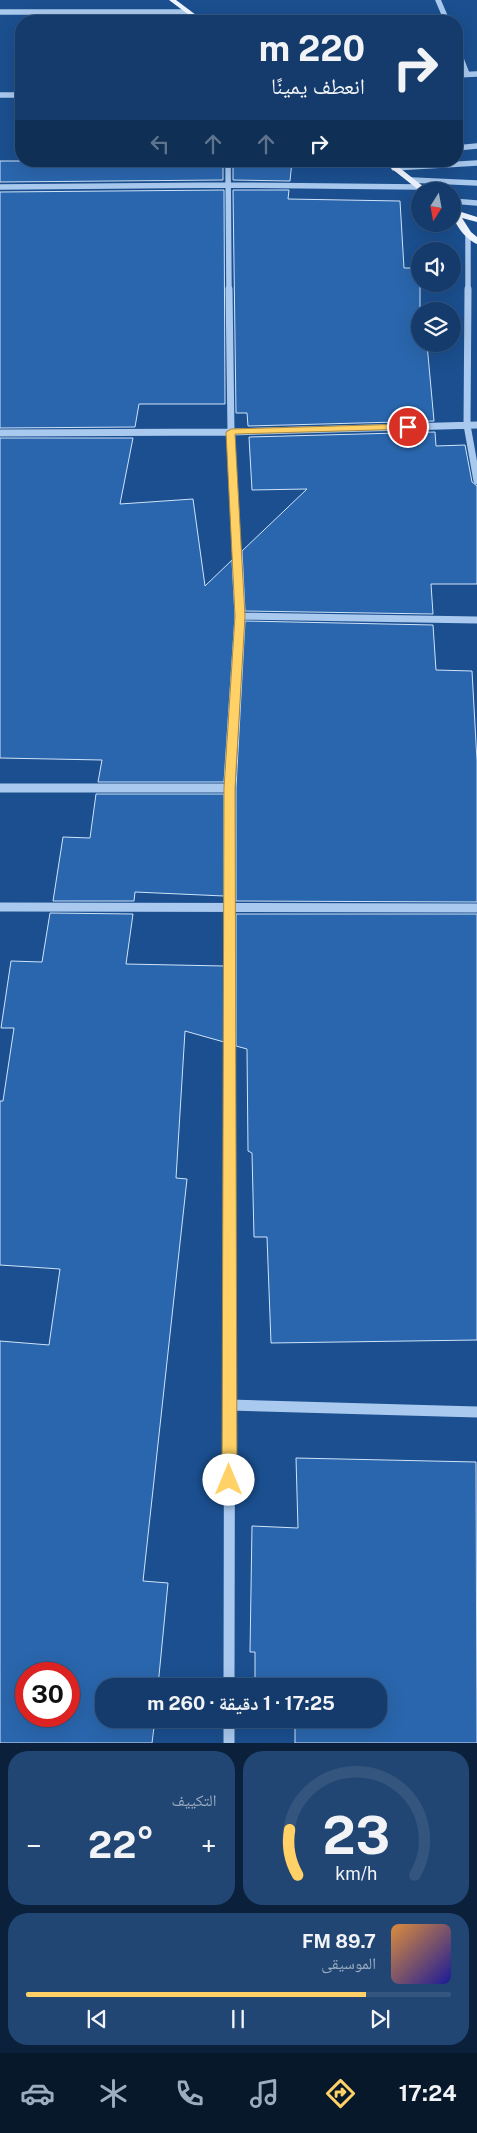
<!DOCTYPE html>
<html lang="ar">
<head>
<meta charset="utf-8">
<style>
  :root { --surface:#143b6b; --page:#214673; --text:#f1f3f6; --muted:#9dadc1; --line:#33557e; --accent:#ffd166 }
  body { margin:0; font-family:"Public Sans","Noto Naskh Arabic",sans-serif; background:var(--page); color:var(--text); direction:rtl; height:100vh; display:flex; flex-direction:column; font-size:19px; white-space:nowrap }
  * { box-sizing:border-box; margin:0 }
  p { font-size:16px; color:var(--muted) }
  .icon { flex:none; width:28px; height:28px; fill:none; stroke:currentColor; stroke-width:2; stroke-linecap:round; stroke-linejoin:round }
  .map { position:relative; height:1743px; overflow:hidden; direction:ltr }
  .side { display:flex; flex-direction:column; gap:8px; padding:8px; background:#0b203b; flex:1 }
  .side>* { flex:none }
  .hud { position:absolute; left:15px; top:15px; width:448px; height:152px; border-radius:20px; box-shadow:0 5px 20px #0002,0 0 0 1px var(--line); direction:rtl; background:#143b6b; color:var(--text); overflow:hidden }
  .needle { width:32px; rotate:191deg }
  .controls { position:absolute; left:411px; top:182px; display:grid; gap:10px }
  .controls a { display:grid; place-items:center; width:50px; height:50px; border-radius:50%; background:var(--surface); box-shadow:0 5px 20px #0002,0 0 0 1px var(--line); font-size:25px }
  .speed { position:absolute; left:15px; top:1662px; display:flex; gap:10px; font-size:25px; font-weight:700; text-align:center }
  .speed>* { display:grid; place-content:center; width:65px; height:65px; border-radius:50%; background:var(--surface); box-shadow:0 5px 20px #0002,0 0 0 1px var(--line); line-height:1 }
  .speed .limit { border:8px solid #d22; background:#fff; color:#111 }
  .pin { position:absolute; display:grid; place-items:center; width:42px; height:42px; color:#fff; margin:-21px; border:2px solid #fff; border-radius:50%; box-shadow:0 1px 5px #0007 }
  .me { position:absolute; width:55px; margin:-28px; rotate:0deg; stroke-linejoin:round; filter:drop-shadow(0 0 4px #0008) }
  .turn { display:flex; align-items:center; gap:18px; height:105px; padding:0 15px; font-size:22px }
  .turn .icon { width:65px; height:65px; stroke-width:2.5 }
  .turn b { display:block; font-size:35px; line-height:42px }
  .lanes { display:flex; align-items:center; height:48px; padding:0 15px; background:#0003; justify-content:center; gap:25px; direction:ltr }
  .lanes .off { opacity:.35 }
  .big { font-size:38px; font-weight:700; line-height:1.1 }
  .side .tile { flex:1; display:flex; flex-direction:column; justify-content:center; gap:8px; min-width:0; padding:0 18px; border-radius:20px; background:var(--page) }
  .side .dial { align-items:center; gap:0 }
  .dial svg { height:130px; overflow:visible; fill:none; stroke:var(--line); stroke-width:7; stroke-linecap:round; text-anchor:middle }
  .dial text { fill:var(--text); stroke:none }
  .song { display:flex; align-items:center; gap:15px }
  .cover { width:60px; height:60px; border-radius:8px; background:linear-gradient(135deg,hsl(30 70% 55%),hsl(240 70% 35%)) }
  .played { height:5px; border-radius:2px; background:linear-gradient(90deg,var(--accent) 80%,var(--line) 80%) }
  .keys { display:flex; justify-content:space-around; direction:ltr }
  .heat { display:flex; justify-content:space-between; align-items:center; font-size:28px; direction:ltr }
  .side .tiles { flex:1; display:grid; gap:8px; grid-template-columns:1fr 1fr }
  .tile:last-child { grid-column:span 2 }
  .trip { position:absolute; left:95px; top:1678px; width:292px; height:50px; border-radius:20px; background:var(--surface); box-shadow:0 5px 20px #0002,0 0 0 1px var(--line); font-weight:700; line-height:50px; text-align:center; direction:rtl }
  .tabs { display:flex; height:80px; justify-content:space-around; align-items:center; background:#08182b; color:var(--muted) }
  .tabs .icon { width:35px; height:35px }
  .tabs .active { color:var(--accent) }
  .tabs b { font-size:22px; color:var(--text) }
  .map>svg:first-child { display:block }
  .building { fill:#2a66ad; stroke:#cfe3fa; fill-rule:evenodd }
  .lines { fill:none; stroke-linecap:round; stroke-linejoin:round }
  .minor-far3 { stroke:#a9c9ee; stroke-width:5.5 }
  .minor-far2 { stroke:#a9c9ee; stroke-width:7 }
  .minor-far1 { stroke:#a9c9ee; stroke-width:9 }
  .minor { stroke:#a9c9ee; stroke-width:11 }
  .major { fill:#f0f6ff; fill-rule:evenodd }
  .route { fill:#ffd166; stroke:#a68842 }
</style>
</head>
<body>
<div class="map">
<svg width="477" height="1743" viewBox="0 0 477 1743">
  <rect width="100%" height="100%" fill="#1b4f8f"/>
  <path class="building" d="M0 161H223V180L0 182Z
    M233 161H292L290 181 233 180Z
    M224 190 225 404H139L135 427 0 428V192Z
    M233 190H289L288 199 400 201 404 268H420V344H427L434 421 248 426 247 413H236Z
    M435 432 436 446 465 445 472 482 477 486V584H431L433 614 245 611 242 551 307 489 252 490 249 437Z
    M0 438H133L120 504 193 499 205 586 232 560 235 616 224 782H98L102 760 0 758Z
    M245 621 433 625 436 670 472 671 477 761V902L236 901V788Z
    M96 794H224V896L135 892 134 901H53L63 837 90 838Z
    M50 913 133 914 126 964 224 966V1042L185 1031 176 1178 187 1179 143 1581 168 1583 158 1686H104V1719H155L152 1743H0V1341L49 1345 60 1269 0 1265V1101H3L14 1028H1L11 961 42 962ZM26 1674H69V1716H26Z
    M236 914H477V1340L271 1343 267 1237H254L252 1153 248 1151 247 1049 236 1046Z
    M296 1458 476 1462 477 1743H295V1726L254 1725V1719H379V1686H255V1652H250L252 1526 298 1528Z"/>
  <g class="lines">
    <path class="minor-far3" d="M438 0 447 21
      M0 12H187
      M456 46 467 74
      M456 75 477 74
      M0 95H21
      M456 148 477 146
      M228 161 229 290
      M394 168 477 163
      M411 180 477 183
      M0 187 229 185 419 187
      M452 201 477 203
      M468 290V234"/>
    <path class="minor-far2" d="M229 289 231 432 240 616 237 660
      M468 289 467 425 477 481
      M0 433 231 432 477 425
      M240 616 477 620"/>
    <path class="minor-far1" d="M0 788H230
      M0 907 477 908
      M230 1135V788L237 659"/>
    <path class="minor" d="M229 1405 477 1412
      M229 1686 230 1134
      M229 1719V1743"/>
    <path class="major" d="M169 0H176L204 21H197Z
      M382 161H391L429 191H420Z
      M452 209 477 217V222L462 218 471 232 477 237V244C465 239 452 222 452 209Z"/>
  </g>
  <path class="route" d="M408 424 411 425V429L235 434 245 616 235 788 237 1480 234 1485 229 1488 224 1485 222 1480 224 788 235 616 226 432 231 429Z"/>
</svg>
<div class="controls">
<a><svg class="needle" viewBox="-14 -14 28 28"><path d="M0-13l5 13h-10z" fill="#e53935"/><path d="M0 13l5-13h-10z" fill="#9dadc1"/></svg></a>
<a><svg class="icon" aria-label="sound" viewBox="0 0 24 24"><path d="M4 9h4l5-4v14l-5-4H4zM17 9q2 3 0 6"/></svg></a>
<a><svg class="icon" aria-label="layers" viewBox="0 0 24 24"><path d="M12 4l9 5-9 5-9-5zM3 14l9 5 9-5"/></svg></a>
</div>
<div class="speed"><div class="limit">30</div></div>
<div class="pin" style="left:408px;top:427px;background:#d93025"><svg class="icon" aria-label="arrive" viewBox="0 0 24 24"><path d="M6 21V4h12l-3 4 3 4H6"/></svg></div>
<svg class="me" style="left:229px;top:1480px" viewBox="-20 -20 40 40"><circle r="19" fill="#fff"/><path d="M0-13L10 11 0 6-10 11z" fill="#ffd166"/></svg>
<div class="trip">17:25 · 1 دقيقة · 260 m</div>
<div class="hud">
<div class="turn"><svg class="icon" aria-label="right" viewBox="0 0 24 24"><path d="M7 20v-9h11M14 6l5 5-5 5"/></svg><div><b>220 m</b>انعطف يمينًا</div></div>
<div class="lanes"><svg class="icon off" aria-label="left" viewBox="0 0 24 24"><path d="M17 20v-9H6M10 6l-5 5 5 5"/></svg><svg class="icon off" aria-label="ahead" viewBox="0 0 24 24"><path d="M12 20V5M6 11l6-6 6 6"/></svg><svg class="icon off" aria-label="ahead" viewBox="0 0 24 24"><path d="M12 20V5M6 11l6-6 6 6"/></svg><svg class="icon" aria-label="right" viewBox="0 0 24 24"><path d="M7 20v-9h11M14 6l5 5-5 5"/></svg></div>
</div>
</div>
<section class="side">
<div class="tiles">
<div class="tile dial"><svg viewBox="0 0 100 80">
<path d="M14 69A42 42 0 1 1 86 69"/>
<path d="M14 69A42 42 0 0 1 9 41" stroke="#ffd166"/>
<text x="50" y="56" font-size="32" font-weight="700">23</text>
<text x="50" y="72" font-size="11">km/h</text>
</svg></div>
<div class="tile"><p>التكييف</p>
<div class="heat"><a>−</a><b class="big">22°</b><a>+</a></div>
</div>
<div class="tile">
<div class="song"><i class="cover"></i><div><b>89.7 FM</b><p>الموسيقى</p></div></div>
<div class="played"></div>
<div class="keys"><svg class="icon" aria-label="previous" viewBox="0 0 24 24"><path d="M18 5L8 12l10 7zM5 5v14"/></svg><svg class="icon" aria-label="pause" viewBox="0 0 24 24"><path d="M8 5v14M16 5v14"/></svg><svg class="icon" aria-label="next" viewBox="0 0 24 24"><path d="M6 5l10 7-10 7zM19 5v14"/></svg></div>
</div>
</div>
</section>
<nav class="tabs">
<b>17:24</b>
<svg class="icon active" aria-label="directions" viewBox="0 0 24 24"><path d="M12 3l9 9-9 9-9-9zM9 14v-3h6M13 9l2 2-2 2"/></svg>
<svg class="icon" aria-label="music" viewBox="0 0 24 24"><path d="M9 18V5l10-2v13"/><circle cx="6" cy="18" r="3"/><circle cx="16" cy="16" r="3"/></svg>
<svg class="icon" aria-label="phone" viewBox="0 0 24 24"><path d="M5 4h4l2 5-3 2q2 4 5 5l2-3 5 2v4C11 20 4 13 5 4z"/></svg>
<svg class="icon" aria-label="climate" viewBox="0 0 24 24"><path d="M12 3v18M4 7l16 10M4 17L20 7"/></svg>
<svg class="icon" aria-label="car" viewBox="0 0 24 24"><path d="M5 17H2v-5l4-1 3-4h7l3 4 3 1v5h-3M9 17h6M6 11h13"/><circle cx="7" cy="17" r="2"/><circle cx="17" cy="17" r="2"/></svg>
</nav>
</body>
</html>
